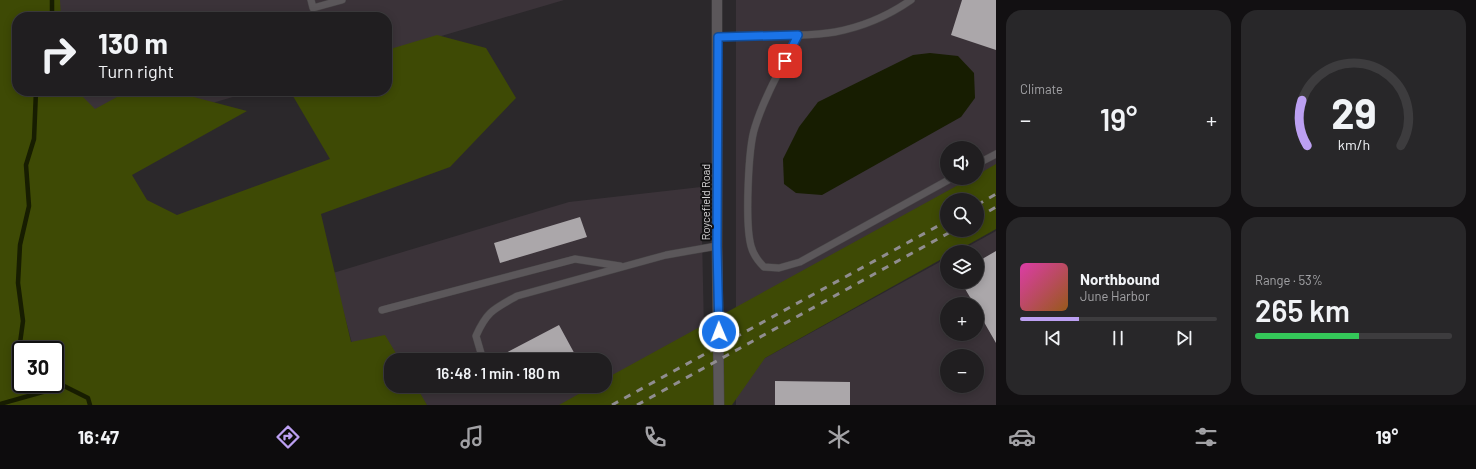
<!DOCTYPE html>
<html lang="en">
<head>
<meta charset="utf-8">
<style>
  :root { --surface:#201e20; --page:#282729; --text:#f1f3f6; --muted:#a2a2a5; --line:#3d3c3e; --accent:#bca0f2 }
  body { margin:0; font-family:Barlow,sans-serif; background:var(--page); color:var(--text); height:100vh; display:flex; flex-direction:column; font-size:15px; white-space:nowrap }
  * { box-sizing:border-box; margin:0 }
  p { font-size:13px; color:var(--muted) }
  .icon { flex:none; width:22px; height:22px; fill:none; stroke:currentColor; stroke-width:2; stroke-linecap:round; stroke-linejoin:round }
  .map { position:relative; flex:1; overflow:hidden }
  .sheet { display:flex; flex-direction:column; gap:10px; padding:10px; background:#121012; width:480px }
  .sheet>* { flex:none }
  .hud { position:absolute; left:12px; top:12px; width:380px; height:84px; border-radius:16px; box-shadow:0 2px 10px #0003,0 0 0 1px var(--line); background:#201e20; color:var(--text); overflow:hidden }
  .tools { position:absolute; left:940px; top:141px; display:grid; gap:8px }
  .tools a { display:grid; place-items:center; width:44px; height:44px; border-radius:50%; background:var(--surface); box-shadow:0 2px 10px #0003,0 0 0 1px var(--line); font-size:20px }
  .speed { position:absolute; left:12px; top:341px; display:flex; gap:8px; font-size:20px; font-weight:700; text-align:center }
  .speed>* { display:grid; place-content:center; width:52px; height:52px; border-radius:50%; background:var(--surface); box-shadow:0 2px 10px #0003,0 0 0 1px var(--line); line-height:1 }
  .speed .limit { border:2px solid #111; border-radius:6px; background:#fff; color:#111 }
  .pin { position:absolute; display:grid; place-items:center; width:34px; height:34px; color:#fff; margin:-17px; border-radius:8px; box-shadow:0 2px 6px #0006 }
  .me { position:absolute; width:44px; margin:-22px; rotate:359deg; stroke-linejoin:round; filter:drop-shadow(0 0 3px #0008) }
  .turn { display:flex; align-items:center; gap:14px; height:84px; padding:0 20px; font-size:18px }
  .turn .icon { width:52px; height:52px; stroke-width:2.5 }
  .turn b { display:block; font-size:28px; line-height:34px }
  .big { font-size:30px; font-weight:600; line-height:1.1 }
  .sheet .tile { flex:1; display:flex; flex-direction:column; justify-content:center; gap:6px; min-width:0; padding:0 14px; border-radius:16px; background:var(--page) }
  .sheet .dial { align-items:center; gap:0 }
  .dial svg { height:104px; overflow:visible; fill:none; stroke:var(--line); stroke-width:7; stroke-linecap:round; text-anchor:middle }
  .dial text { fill:var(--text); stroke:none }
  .song { display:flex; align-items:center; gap:12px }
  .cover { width:48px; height:48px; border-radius:6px; background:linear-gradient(135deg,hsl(320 70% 55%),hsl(30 70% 35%)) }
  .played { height:4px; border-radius:2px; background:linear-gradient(90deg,var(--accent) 30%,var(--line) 30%) }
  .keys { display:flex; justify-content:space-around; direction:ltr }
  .heat { display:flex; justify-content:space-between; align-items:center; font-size:22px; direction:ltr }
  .charge { height:6px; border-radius:3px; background:linear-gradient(90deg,#34c759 53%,var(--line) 0) }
  .sheet .tiles { flex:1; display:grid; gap:10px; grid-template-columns:repeat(2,1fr) }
  .trip { position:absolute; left:384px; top:353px; width:228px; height:40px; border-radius:16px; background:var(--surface); box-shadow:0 2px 10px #0003,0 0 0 1px var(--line); font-weight:600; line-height:40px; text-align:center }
  .menu { display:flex; height:64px; justify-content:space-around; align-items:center; background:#0d0c0d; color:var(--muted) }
  .menu .icon { width:28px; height:28px }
  .menu .current { color:var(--accent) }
  .menu b { font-size:18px; color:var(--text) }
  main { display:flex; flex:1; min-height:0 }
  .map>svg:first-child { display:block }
  .built { fill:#3b3339; fill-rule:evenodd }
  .green { fill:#3e4a05; fill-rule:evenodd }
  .water { fill:#171d01 }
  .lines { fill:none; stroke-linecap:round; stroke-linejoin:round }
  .stream { stroke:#171d01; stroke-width:4.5 }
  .building { fill:#aba7aa }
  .service-casing { stroke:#474446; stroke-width:8 }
  .minor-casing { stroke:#474446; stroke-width:11 }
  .service { stroke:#5b575a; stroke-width:7 }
  .minor { stroke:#5b575a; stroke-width:10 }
  .rail { stroke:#908d90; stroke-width:3; stroke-dasharray:7 7; stroke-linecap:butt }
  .route-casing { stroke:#114b97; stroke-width:10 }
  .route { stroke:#1a73e8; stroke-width:7 }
  .labels { text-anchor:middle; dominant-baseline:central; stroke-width:4; stroke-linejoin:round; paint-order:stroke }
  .street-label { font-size:11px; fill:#d7d5d7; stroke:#131213 }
</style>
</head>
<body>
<main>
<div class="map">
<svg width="996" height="405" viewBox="0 0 996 405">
  <rect width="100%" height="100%" fill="#2b282b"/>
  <path class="built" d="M56 0H564L387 52V17H59Z
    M736 0H996V168L736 310ZM947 148H977V178H947Z
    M69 91H253L77 143Z
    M701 187 704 331 605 386V360H391V386H604L569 405H403L353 347 333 273 569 202Z
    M996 231V405H736V374L947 258V282H977V252H958ZM947 304H977V334H947ZM947 356H977V386H947Z"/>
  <path class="green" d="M0 0H60L61 17H17V91H77L95 109 128 91H171L247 111 132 175 147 200 177 215 330 159 290 91H387V50L437 35 486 48 516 98 450 167 321 214 351 342 385 335 400 360H391V386H416L427 405H0ZM21 350H55V384H21Z
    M996 164V229L955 252H947V256L765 358 732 405H559L593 386H605V379L971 178H977V175ZM947 200H977V230H947Z"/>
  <path class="water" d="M930 53 958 56 974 73 975 98 961 117 822 195 796 193 784 184 783 159 799 127 818 102 913 55Z"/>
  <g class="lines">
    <path class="stream" d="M52 17V0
      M24 350 20 343 23 321 18 283 20 245 29 206 26 165 34 139 36 91
      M37 384 39 393
      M0 404 64 386 88 398 90 405"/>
  </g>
  <path class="building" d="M962 0H996V50L951 35Z
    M580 217 587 237 500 263 494 243Z
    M996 251V343L977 310V304H974L961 282H977V262Z
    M559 325 578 360H501L500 356Z
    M775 381 850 382V405H775Z"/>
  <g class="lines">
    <defs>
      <path id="service" d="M311 0 313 8 342 0
        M798 35C783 65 765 95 755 127 748 148 745 224 751 246 753 254 758 261 764 267L779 268 800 262 952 178
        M717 37C739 37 761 36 782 36 799 35 818 35 835 32 862 27 888 16 911 0
        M977 164 996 154
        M382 310 575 259 620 266
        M483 360 476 336C487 311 494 309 517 296L666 255 717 246"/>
      <path id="minor" d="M717 0V246L719 405"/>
    </defs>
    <use href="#service" class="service-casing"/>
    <use href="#minor" class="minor-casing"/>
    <use href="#service" class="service"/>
    <use href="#minor" class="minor"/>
    <path class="rail" d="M977 205 996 194
      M977 218 996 207
      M612 405 947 221
      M637 405 954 230"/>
  </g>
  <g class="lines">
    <defs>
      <path id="route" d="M719 332 717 246 718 37 798 35 785 61"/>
    </defs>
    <use href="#route" class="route-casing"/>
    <use href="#route" class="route"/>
  </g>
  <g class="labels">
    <g class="street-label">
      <text transform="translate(705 202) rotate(-90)">Roycefield Road</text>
    </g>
  </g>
</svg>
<div class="tools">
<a><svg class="icon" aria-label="sound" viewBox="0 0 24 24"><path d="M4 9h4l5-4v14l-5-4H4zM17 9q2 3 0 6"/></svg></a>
<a><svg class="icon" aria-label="search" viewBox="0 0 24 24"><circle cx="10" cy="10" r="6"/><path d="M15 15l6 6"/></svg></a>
<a><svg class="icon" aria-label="layers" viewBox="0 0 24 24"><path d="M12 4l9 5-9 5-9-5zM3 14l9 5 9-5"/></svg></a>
<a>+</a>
<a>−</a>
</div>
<div class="speed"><div class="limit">30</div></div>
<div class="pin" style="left:785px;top:61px;background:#d93025"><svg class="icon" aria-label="arrive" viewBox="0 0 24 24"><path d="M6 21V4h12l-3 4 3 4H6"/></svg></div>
<svg class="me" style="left:719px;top:332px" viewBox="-20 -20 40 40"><circle r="17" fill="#1a73e8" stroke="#fff" stroke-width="3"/><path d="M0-11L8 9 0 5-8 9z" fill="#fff"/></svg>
<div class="trip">16:48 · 1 min · 180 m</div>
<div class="hud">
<div class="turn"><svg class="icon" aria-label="right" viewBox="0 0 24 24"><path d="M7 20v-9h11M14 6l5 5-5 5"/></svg><div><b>130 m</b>Turn right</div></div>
</div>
</div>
<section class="sheet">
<div class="tiles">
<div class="tile"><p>Climate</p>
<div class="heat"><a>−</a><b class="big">19°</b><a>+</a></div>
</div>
<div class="tile dial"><svg viewBox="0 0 100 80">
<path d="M14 69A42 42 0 1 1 86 69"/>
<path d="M14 69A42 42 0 0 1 10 34" stroke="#bca0f2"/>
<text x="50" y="56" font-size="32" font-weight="700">29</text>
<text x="50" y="72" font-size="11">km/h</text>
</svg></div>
<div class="tile">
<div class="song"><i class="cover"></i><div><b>Northbound</b><p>June Harbor</p></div></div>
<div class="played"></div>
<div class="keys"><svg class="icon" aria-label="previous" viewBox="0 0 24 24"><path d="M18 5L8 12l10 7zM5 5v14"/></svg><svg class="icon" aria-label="pause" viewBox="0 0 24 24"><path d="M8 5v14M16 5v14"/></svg><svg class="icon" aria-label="next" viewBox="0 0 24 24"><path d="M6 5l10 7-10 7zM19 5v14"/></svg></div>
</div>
<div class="tile"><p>Range · 53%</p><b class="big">265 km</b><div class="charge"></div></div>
</div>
</section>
</main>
<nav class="menu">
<b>16:47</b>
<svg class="icon current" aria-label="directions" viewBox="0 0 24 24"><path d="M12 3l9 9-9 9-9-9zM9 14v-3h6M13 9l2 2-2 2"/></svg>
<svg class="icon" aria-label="music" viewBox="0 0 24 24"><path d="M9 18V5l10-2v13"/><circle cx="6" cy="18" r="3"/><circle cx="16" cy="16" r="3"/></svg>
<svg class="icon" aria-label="phone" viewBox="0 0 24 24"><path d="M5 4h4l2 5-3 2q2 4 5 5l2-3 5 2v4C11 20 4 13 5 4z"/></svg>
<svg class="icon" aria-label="climate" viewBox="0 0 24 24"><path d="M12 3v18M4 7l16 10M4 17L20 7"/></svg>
<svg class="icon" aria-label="car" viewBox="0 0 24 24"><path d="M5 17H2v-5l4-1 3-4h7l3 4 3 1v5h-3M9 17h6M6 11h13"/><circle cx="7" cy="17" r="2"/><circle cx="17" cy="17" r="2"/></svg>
<svg class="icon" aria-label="filters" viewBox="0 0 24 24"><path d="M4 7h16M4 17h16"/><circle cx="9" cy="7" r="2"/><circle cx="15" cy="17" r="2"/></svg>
<b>19°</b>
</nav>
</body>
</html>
